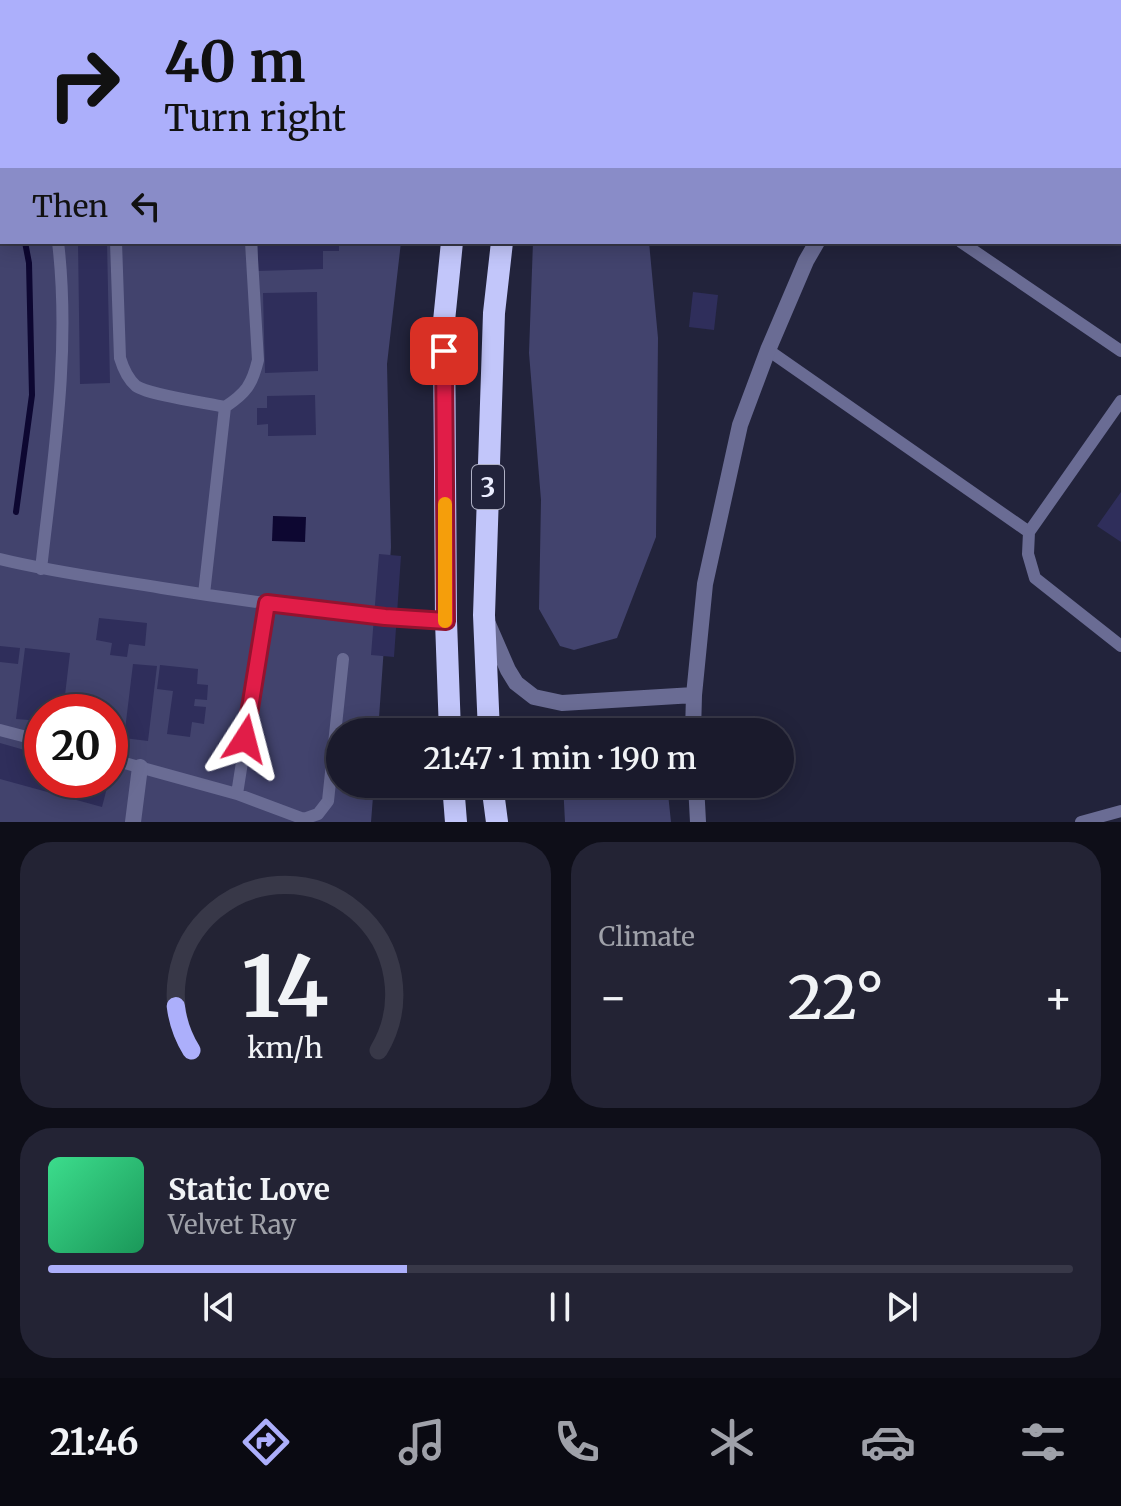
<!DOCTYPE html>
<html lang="en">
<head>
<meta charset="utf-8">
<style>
  :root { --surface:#1a1a2c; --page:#232334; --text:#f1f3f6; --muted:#9fa1a9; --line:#383848; --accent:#acaffb }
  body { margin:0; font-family:Merriweather,serif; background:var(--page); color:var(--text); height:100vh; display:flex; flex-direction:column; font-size:30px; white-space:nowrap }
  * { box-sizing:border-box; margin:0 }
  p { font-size:26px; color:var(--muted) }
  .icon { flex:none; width:44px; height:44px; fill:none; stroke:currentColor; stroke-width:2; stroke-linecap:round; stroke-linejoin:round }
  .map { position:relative; height:822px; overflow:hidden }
  .side { display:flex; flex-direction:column; gap:20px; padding:20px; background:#0e0e18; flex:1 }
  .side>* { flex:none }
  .top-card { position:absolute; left:0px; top:0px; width:1122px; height:244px; box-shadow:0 4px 20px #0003,0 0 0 2px var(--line); background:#acaffb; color:#111; overflow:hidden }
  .speed { position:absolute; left:24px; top:694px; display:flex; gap:16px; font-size:40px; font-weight:700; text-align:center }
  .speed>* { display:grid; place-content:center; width:104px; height:104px; border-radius:50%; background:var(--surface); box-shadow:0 4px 20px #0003,0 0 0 2px var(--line); line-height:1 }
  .speed .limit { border:12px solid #d22; background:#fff; color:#111 }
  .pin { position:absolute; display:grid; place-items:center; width:68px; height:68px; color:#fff; margin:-34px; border-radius:16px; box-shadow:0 4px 12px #0006 }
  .me { position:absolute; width:88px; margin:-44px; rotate:9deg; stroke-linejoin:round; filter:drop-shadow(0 0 6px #0008) }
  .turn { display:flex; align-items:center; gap:28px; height:168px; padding:0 32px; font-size:36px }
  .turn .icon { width:104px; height:104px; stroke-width:2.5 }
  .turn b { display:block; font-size:56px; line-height:68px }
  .then { display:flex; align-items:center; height:76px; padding:0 32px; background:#0003; gap:16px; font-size:30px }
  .big { font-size:60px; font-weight:600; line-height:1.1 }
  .side .tile { flex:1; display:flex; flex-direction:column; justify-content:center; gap:12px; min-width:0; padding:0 28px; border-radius:32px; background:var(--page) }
  .side .dial { align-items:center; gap:0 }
  .dial svg { height:208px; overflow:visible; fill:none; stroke:var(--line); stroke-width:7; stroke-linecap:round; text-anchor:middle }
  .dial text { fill:var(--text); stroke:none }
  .song { display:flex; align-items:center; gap:24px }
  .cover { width:96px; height:96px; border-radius:12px; background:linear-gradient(135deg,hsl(150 70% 55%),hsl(150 70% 35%)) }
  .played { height:8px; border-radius:4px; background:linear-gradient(90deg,var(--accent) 35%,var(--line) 35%) }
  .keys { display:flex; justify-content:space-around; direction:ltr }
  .heat { display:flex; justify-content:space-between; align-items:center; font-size:44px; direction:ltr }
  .side .tiles { flex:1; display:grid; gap:20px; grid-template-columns:1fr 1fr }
  .tile:last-child { grid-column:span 2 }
  .trip { position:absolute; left:326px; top:718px; width:468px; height:80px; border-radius:40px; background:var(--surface); box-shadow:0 4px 20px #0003,0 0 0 2px var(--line); font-weight:600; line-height:80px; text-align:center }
  .tab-bar { display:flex; height:128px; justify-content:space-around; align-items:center; background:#0a0a12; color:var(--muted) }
  .tab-bar .icon { width:56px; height:56px }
  .tab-bar .current { color:var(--accent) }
  .tab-bar b { font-size:36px; color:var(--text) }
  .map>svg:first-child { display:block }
  .green { fill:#42436d; fill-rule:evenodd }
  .water { fill:#0d0731 }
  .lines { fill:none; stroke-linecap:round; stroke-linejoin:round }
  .stream { stroke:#0d0731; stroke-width:6 }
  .building { fill:#2f2e5b }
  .service { stroke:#6a6c94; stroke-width:12 }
  .minor { stroke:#6a6c94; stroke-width:16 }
  .trunk { stroke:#c2c6fa; stroke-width:22 }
  .route-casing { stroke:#92132f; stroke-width:20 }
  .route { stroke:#e11d48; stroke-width:14 }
  .slow { stroke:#f59e0b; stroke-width:14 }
  .labels { text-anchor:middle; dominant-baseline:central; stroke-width:8; stroke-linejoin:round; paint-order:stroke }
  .shield { fill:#22233b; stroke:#afb0c4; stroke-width:2 }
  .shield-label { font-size:26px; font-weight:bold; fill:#ebedfe }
</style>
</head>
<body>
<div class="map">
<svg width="1121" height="822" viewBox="0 0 1121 822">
  <rect width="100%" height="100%" fill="#22233b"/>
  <path class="green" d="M0 0H433V2H2V242H401L387 364 391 547 378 732H340V784H374L371 822H0ZM42 712H110V780H42Z
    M533 242H649L658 338 656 537 617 638 574 650 560 646 539 609 541 500 529 353Z
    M563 784H667L671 822H565Z"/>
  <path class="water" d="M273 516 306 517 305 542 272 541Z"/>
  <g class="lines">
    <path class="stream" d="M0 146 2 149
      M16 512 32 395 29 263 25 242"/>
  </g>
  <path class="building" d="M78 242H107L110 383 80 384Z
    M258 242H339V251H323V269L258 271Z
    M317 292 318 371 265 373 263 293Z
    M693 292 718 295 714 330 689 327Z
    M315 395 316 435 268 436V424L257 425V408H267V396Z
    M1121 492V542L1097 526Z
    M379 554 401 556 394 657 371 655Z
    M99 618 147 623 145 646 129 644 127 657 110 655 112 643 96 640Z
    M0 646 20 648 18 664 0 662Z
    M25 648 70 653 63 712H42V721L16 719Z
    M133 664 157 666 148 741 124 738Z
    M160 665 198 669 197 684 208 685 207 700 195 699 194 706 206 707 204 724 192 722 190 737 167 734 173 691 157 689Z
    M0 743 42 755V780H109L102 807 0 779Z"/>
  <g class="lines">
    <path class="service" d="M105 0V2
      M241 0V2
      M293 0 295 2
      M0 77 2 81
      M1120 107 1121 108
      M116 242 120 358C123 368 128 379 136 386 149 395 207 403 225 407
      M961 242 1121 351
      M768 350 1029 532
      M1121 401 1029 532 1028 554 1035 578 1121 646
      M0 559C53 572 108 579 162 588 256 603 350 615 446 621
      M41 569C53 461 71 351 58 242
      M204 594 225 407C246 393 252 385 258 360L251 242
      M0 730 42 741
      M110 759 237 794 304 819 318 814 328 801 343 659
      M237 794 267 603
      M1081 822 1121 811"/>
    <path class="minor" d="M997 2 999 0
      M488 624 508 670 516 683 534 697 562 703 694 695
      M693 732 694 695 705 584 740 425 768 350 806 261 817 242
      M696 784 698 822
      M133 822 140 767"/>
    <path class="trunk" d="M483 2 484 0
      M530 2 531 0
      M450 732 446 621 444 321 452 242
      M489 732 484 615 494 313 502 242
      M453 784 456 822
      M492 784 497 822"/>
  </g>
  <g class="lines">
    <defs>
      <path id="route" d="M245 739 267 603 385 617 446 621 444 351"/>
    </defs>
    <use href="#route" class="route-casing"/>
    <use href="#route" class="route"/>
    <path class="slow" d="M445 504V621"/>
  </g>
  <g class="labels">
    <rect class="shield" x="472" y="465" width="32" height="44" rx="6"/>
    <g class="shield-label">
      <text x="488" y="487">3</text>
    </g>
  </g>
</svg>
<div class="speed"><div class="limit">20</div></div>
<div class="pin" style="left:444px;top:351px;background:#d93025"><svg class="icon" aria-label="arrive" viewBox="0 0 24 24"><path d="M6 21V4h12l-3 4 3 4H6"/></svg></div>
<svg class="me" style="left:245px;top:739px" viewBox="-20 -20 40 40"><path d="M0-17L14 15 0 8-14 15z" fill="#e11d48" stroke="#fff" stroke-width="4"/></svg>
<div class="trip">21:47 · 1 min · 190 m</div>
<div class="top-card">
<div class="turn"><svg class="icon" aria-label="right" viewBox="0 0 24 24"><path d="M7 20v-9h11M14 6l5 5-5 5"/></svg><div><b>40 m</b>Turn right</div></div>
<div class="then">Then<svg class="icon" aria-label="left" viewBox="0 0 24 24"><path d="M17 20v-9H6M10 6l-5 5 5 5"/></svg></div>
</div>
</div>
<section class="side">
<div class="tiles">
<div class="tile dial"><svg viewBox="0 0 100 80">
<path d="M14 69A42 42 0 1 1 86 69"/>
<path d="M14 69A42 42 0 0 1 8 52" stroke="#acaffb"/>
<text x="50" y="56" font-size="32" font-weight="700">14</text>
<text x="50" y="72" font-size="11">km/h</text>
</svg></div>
<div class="tile"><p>Climate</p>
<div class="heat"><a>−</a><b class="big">22°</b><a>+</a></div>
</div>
<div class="tile">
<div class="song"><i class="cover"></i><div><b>Static Love</b><p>Velvet Ray</p></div></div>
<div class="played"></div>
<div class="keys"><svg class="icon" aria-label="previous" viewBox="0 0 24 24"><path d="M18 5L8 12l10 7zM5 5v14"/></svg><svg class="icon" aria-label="pause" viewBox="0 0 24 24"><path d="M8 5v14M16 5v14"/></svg><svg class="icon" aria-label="next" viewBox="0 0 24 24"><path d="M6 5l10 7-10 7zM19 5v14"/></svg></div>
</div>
</div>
</section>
<nav class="tab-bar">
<b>21:46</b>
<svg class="icon current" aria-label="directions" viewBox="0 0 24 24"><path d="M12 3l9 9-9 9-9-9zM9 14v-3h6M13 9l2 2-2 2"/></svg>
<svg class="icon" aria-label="music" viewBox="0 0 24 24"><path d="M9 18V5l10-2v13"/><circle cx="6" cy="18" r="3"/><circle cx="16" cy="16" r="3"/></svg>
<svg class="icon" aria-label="phone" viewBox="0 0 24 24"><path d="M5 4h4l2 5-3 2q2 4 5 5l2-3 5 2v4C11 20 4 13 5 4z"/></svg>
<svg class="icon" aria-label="climate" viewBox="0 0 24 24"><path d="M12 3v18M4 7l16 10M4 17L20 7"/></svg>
<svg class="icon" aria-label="car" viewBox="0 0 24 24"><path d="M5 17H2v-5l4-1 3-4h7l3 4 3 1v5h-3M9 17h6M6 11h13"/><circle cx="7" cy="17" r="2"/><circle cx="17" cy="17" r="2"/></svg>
<svg class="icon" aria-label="filters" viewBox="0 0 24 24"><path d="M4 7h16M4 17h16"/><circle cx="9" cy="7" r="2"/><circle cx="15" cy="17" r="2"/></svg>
</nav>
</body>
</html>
